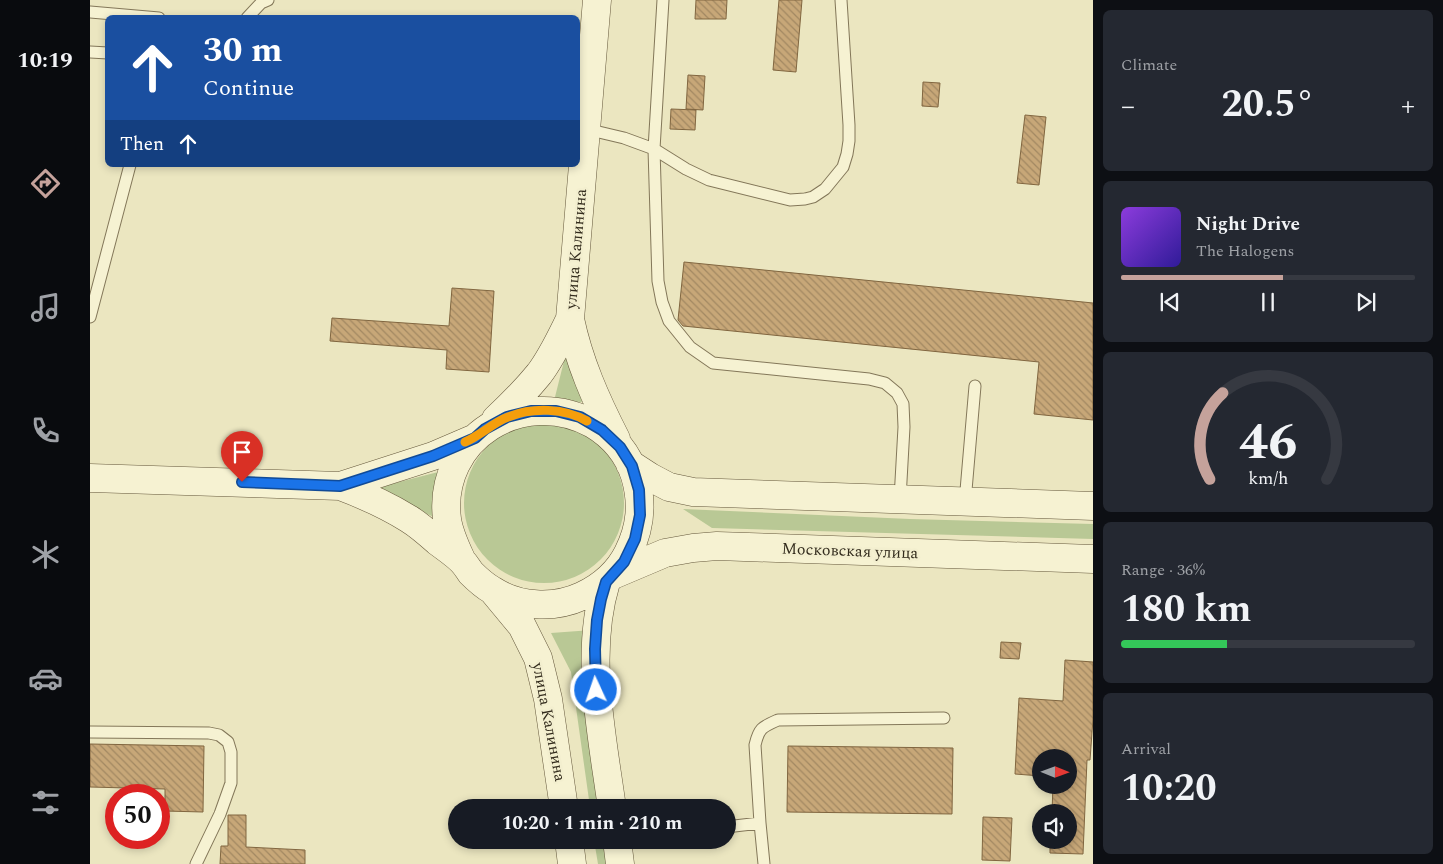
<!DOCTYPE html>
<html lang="en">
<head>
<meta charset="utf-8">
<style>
  :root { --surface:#171b24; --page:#242831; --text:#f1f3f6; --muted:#9ea1a6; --line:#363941; --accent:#c5a29b }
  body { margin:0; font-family:Spectral,serif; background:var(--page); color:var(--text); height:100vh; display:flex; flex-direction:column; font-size:19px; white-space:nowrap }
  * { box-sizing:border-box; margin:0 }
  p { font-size:16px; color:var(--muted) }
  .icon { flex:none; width:28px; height:28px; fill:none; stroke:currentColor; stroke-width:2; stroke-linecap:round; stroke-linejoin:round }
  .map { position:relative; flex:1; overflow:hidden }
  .details { display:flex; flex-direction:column; gap:10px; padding:10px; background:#0d0f14; width:350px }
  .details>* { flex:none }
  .top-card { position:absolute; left:15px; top:15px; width:475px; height:152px; border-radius:8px; box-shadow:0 2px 8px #0003; background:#1a4fa0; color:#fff; overflow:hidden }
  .needle { width:32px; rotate:91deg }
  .buttons { position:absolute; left:942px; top:749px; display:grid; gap:10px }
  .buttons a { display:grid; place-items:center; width:45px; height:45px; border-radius:50%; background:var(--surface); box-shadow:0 2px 8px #0003; font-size:25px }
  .speed { position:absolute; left:15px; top:784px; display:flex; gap:10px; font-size:25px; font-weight:700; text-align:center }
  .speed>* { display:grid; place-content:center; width:65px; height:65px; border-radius:50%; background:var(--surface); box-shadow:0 2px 8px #0003; line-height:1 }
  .speed .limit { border:8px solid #d22; background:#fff; color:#111 }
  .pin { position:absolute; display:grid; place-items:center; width:42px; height:42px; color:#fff; margin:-51px -21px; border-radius:50% 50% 50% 0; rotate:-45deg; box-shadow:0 0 5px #0007 }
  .pin .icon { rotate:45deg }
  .me { position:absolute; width:55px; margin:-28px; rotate:357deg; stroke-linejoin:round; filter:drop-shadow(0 0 4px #0008) }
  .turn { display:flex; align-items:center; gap:18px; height:105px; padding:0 15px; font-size:22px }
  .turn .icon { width:65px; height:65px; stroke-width:2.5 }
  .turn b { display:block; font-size:35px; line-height:42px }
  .then { display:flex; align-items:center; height:48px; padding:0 15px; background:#0003; gap:10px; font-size:19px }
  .big { font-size:38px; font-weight:700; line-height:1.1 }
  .details .widget { flex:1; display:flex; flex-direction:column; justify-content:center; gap:8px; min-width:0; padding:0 18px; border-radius:8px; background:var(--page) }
  .details .dial { align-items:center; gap:0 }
  .dial svg { height:130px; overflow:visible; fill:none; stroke:var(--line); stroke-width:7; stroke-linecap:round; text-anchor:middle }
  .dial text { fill:var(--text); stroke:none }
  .song { display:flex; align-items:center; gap:15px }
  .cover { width:60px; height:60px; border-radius:8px; background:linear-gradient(135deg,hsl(270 70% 55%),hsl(250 70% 35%)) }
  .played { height:5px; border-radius:2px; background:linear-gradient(90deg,var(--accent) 55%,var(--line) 55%) }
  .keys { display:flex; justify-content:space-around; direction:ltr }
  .heat { display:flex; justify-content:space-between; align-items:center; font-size:28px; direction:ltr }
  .charge { height:8px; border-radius:4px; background:linear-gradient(90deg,#34c759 36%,var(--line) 0) }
  .trip { position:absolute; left:358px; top:799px; width:288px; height:50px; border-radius:25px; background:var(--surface); box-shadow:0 2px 8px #0003; font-weight:700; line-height:50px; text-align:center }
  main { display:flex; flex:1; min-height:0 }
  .dock { display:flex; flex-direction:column; width:90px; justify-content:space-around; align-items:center; background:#090b0e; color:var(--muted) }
  .dock .icon { width:35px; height:35px }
  .dock .current { color:var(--accent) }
  .dock b { font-size:22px; color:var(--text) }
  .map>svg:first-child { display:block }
  .green { fill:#b9c895 }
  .building { fill:url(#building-back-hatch); stroke:#816640 }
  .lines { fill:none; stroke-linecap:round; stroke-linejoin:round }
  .lane-casing { stroke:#837759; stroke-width:13 }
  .secondary-casing { stroke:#65583c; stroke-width:29 }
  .lane { stroke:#f6f2d2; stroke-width:11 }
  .secondary { stroke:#f6f2d2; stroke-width:28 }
  .route-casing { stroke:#114b97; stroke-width:12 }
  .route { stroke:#1a73e8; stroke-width:9 }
  .slow { stroke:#f59e0b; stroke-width:9 }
  .labels { text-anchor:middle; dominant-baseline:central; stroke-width:5; stroke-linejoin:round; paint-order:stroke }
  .street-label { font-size:16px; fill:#332c1d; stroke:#f3efcf }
</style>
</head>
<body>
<main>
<nav class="dock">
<b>10:19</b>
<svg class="icon current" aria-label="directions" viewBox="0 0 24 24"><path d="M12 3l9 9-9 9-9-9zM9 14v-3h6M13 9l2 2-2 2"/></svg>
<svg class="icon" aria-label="music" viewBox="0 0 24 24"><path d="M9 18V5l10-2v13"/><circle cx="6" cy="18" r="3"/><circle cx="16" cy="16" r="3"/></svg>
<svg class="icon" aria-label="phone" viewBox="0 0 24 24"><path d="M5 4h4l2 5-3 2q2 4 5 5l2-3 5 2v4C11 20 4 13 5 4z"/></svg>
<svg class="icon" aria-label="climate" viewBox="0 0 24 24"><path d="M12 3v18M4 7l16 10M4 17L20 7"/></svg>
<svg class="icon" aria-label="car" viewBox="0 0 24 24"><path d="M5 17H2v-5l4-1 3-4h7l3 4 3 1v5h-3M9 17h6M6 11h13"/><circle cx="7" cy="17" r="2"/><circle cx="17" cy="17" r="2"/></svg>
<svg class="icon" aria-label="filters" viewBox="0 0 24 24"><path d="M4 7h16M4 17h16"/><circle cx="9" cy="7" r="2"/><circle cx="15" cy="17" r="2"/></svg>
</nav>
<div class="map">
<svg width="1003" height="864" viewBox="0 0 1003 864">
  <defs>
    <pattern id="building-back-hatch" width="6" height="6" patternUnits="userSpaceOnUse" patternTransform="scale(1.25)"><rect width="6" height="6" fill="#c7a778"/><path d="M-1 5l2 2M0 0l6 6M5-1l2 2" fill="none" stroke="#a28862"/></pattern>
  </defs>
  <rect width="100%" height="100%" fill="#ebe6c0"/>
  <path class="green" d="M478 345 492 402 464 401Z
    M374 503a80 80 0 1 1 160 0a80 80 0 1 1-160 0Z
    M352 471 346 518 282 489Z
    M593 509 820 519 1003 524V539L622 528Z
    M502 630 514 807H500L481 672 461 633Z
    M504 840H518L521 864H508Z"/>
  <path class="building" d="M606 0H637L636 19H605Z
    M689 0H712L706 72 683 70Z
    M598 75 615 76 613 110 596 109Z
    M833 82 850 83 848 107 832 106Z
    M581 109 606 110 605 130 580 129Z
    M935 115 956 117 949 185 927 183Z
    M594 262 1003 303V420L944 414 949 362 593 326 588 320Z
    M362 288 404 291 399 372 356 369 357 350 240 341 242 318 359 326Z
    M911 642 931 643 929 659 910 658Z
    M975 660 1003 662V719L1000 760H997L993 854 960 853V840H979V812H962L963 785H979V758H951V776L925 774 929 698 973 701Z
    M0 744 114 746 113 812 75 811V789L0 787Z
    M698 746 863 748 862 814 697 812Z
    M138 815H156V847L215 850V864H130L131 846H138Z
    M893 817 922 818 920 861 892 860Z"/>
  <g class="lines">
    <defs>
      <path id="lane" d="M751 0 759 125V141L757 154 753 167 735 189 723 197 715 199 700 200 619 180 596 169 564 149 568 281 572 302 579 321 600 347 623 363 779 379 795 383 807 393 813 404 814 427 810 499
        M0 12 69 18
        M157 18 171 3 178 0
        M0 52 18 53
        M496 129 534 138 564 149 573 0
        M0 317 40 165
        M875 502 885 386
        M0 732 119 733 129 735 138 742 141 752V783L130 814 106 864
        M670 823 665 745C669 728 672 727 688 720L854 718
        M636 827 670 823 674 864
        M528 844 550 840"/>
      <path id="secondary" d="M507 0 480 319C489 362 506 400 526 439
        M406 419C421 405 436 390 449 374 462 357 471 337 480 319
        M540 464 560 477 579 487 603 492 1003 506
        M0 478 250 486 343 456 385 438
        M250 486C274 495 297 505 319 519 329 525 339 534 348 542 356 548 365 554 372 561 376 565 378 569 381 573 387 579 395 586 402 590 428 607 464 609 492 596 513 586 528 573 538 553 551 527 553 503 545 476 538 454 523 436 503 424 433 385 347 438 357 519 359 534 366 548 372 561
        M523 575 575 553 603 548 627 546 1003 559
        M516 582C494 654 512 734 522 808
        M403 591 432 626 448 658 458 699 474 808
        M479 840 482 864
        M527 840 530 864"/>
    </defs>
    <use href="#lane" class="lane-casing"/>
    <use href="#secondary" class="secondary-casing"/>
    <use href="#lane" class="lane"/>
    <use href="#secondary" class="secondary"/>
  </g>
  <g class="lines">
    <defs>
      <path id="route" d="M152 482 250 486 343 456 385 438 395 429 417 417 441 411H466L490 417 512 430 530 447 542 466 549 490 550 515 545 539 534 562 516 582 511 599 507 620 505 649 506 690"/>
    </defs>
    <use href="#route" class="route-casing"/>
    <use href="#route" class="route"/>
    <path class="slow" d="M375 442C390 436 402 423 418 417 443 407 474 408 497 421"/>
  </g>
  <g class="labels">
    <g class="street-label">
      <text transform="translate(486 249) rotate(-85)">улица Калинина</text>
      <text transform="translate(760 551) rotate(2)">Московская улица</text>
      <text transform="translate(459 722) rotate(79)">улица Калинина</text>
    </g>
  </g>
</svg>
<div class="buttons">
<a><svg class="needle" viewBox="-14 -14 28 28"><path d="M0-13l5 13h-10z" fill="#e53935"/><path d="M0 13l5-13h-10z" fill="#9ea1a6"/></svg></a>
<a><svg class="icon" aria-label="sound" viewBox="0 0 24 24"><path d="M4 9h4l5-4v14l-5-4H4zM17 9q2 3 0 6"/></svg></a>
</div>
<div class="speed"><div class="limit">50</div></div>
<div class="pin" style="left:152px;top:482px;background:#d93025"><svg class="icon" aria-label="arrive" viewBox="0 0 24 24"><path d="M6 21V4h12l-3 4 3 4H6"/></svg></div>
<svg class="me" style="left:506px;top:690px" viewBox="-20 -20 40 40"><circle r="17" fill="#1a73e8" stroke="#fff" stroke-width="3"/><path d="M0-11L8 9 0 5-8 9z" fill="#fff"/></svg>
<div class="trip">10:20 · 1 min · 210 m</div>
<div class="top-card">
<div class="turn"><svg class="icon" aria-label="ahead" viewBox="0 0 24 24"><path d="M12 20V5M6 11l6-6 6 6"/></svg><div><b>30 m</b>Continue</div></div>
<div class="then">Then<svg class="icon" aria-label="ahead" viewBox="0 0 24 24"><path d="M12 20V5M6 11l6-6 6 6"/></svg></div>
</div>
</div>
<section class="details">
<div class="widget"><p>Climate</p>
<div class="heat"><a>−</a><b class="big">20.5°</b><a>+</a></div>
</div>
<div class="widget">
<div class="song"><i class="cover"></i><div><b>Night Drive</b><p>The Halogens</p></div></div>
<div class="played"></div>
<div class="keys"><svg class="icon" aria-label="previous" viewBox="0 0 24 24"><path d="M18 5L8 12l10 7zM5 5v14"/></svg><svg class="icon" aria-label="pause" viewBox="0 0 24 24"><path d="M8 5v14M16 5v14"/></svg><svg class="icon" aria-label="next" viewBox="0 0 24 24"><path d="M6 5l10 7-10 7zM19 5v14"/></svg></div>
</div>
<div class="widget dial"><svg viewBox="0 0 100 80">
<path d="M14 69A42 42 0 1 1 86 69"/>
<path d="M14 69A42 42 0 0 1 22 16" stroke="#c5a29b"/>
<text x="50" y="56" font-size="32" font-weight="700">46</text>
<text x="50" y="72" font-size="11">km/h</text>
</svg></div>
<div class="widget"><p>Range · 36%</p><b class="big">180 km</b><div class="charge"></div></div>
<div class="widget"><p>Arrival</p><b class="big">10:20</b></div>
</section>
</main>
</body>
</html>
